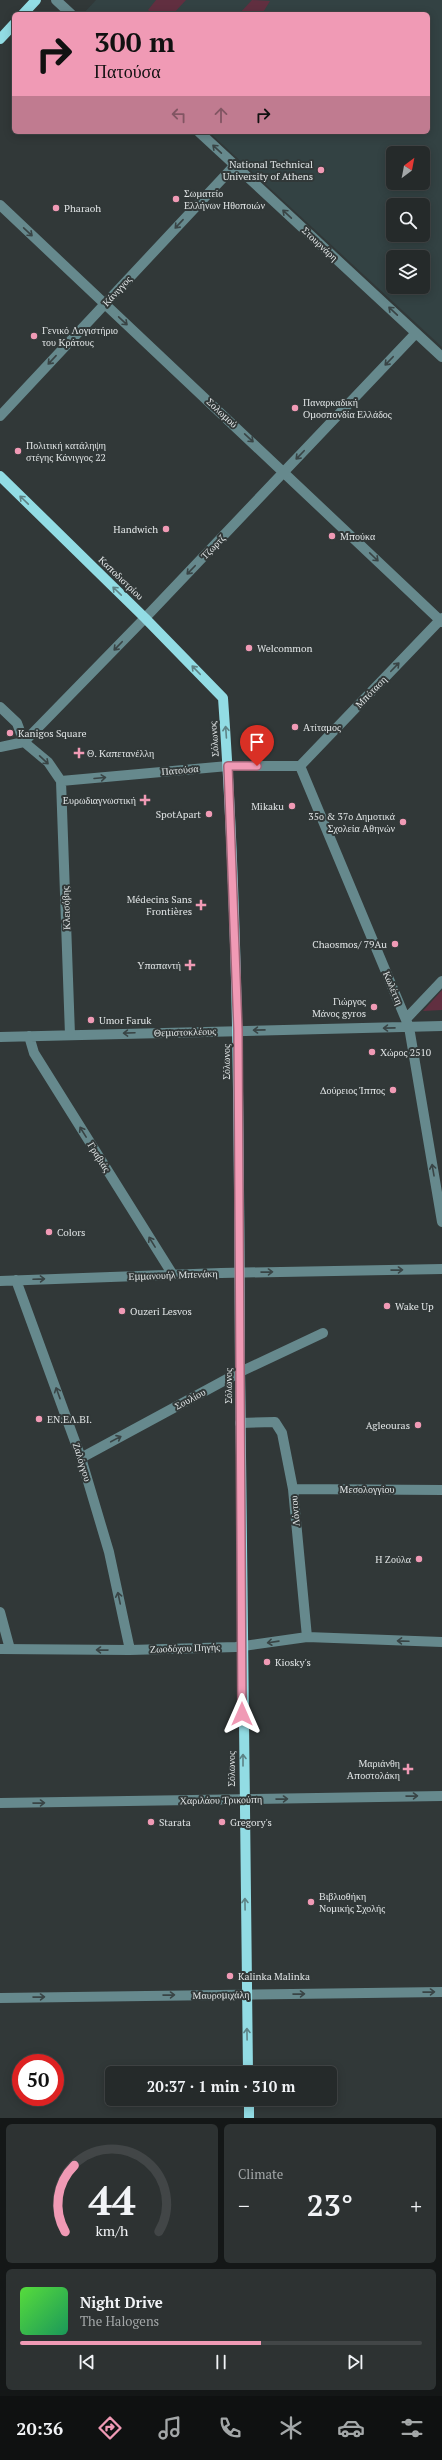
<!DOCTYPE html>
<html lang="en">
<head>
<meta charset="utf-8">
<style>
  :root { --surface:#252a2a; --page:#2d3232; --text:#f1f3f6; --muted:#a3a7a8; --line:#424647; --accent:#f09ab5 }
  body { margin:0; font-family:"PT Serif",serif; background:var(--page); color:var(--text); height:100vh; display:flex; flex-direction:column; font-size:15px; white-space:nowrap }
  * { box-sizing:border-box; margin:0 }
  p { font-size:13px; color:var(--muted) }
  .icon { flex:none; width:22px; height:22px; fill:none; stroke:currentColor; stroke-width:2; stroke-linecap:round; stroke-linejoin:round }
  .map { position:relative; height:2118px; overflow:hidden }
  .panel { display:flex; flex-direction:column; gap:6px; padding:6px; background:#141717; flex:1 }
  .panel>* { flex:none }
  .guide { position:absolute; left:12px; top:12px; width:418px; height:122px; border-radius:6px; box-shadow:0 2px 10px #0003,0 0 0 1px var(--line); background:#f09ab5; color:#111; overflow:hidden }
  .needle { width:26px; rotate:32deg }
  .buttons { position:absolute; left:386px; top:146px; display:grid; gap:8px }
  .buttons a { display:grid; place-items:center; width:44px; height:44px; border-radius:6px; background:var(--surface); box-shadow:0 2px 10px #0003,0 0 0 1px var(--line); font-size:20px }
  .speed { position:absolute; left:12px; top:2054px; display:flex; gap:8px; font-size:20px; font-weight:700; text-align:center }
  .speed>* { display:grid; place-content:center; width:52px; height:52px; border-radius:50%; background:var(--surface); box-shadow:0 2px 10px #0003,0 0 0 1px var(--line); line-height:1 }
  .speed .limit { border:6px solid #d22; background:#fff; color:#111 }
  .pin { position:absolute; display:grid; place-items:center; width:34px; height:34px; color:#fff; margin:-41px -17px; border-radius:50% 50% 50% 0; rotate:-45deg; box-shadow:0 0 4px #0007 }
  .pin .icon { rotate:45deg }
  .me { position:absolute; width:44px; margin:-22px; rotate:0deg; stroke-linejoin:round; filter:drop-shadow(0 0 3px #0008) }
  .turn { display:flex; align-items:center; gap:14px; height:84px; padding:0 16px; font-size:18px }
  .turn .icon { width:52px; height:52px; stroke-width:2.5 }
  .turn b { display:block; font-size:28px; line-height:34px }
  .lanes { display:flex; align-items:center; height:38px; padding:0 16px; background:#0003; justify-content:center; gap:20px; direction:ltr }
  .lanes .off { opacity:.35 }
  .big { font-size:30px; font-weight:700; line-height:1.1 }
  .panel .card { flex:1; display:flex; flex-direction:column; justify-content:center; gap:6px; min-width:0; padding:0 14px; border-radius:6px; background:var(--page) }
  .panel .dial { align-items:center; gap:0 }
  .dial svg { height:104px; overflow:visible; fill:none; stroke:var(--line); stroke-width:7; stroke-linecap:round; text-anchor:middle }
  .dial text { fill:var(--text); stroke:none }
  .song { display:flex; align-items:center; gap:12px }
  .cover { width:48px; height:48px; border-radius:6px; background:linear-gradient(135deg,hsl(110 70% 55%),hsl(150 70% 35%)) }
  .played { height:4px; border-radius:2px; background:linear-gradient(90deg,var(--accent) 60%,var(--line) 60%) }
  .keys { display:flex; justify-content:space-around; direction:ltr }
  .heat { display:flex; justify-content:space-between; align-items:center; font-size:22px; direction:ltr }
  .panel .tiles { flex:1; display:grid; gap:6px; grid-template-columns:1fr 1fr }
  .card:last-child { grid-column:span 2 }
  .trip { position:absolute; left:105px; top:2066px; width:232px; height:40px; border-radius:6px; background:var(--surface); box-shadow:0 2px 10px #0003,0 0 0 1px var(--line); font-weight:700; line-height:40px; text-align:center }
  .dock { display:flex; height:64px; justify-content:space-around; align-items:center; background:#0f1111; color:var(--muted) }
  .dock .icon { width:28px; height:28px }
  .dock .current { color:var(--accent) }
  .dock b { font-size:18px; color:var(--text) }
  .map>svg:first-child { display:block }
  .built { fill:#334243; fill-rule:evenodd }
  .green { fill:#612f40 }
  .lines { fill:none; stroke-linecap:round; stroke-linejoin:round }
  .minor { stroke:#66898d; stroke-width:10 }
  .major { stroke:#92dce4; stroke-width:10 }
  .oneway { stroke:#394445 }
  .oneway2 { stroke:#5d8285 }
  .route-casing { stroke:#9c6476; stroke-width:10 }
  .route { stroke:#f09ab5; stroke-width:7 }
  .poi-dot { fill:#f09ab5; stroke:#313838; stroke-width:1.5 }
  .labels { text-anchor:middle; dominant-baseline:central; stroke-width:4; stroke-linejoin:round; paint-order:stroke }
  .poi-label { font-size:10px; fill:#e0e4e5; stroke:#313838; text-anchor:start }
  .street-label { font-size:10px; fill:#e0e4e5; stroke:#313838 }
</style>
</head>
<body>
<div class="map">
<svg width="442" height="2118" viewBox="0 0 442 2118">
  <rect width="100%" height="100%" fill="#313838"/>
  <path class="built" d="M96 0H442V347L209 132H428V14H83ZM393 153H423V183H393ZM393 205H423V235H393ZM393 257H423V287H393Z"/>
  <path class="green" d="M156 0H186L173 14H152L148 10Z
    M252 0 270 1 262 14H239Z
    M442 990V1010L423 1011Z"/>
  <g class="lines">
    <path class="minor" d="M56 0 71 14
      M199 132 442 357
      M0 205 442 622
      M0 416 235 165
      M0 707 17 723 24 742 48 762 61 781
      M0 747 24 742 145 618 416 333
      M300 766 409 1027 442 1222
      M300 766 442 618
      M61 781 70 1035
      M61 781 228 766H300
      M406 1019 442 981
      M29 1036 34 1053 173 1275
      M0 1037 442 1026
      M16 1280 81 1458 109 1552 130 1650
      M0 1281 221 1273 442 1269
      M240 1423 275 1422 282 1433 293 1489 307 1637
      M81 1458 240 1372 323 1333
      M293 1489 442 1490
      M0 1612 10 1649
      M0 1649 130 1650 236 1647 307 1637 442 1642
      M0 1803 442 1796
      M0 1998 442 1992"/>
    <path class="major" d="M23 14 36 0
      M0 39 14 24
      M0 476 145 618 223 698C239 921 239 1145 240 1368 241 1603 244 1838 248 2073
      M249 2099V2118"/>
  </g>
  <defs><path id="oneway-shaft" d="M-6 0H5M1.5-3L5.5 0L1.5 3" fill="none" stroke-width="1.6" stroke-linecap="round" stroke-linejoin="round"/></defs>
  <g class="oneway">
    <use href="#oneway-shaft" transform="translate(217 149) rotate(-137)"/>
    <use href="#oneway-shaft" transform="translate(287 214) rotate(-137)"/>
    <use href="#oneway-shaft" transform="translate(179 224) rotate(133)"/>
    <use href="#oneway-shaft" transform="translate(28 232) rotate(43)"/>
    <use href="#oneway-shaft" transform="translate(393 311) rotate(-137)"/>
    <use href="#oneway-shaft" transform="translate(123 321) rotate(43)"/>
    <use href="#oneway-shaft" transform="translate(52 360) rotate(133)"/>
    <use href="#oneway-shaft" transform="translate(389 361) rotate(134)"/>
    <use href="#oneway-shaft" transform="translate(249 438) rotate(43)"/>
    <use href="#oneway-shaft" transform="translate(300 455) rotate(134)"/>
    <use href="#oneway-shaft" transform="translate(374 557) rotate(44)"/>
    <use href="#oneway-shaft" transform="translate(191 570) rotate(134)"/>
    <use href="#oneway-shaft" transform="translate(118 646) rotate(134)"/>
    <use href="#oneway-shaft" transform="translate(395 667) rotate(-46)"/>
    <use href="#oneway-shaft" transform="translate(44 760) rotate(43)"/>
    <use href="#oneway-shaft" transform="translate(100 778) rotate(-5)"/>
    <use href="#oneway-shaft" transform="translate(389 1028) rotate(179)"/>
    <use href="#oneway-shaft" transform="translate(259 1030) rotate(179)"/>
    <use href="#oneway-shaft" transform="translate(129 1033) rotate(178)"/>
    <use href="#oneway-shaft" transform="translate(83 1132) rotate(-122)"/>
    <use href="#oneway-shaft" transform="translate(433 1170) rotate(-100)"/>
    <use href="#oneway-shaft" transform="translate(152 1242) rotate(-122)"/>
    <use href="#oneway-shaft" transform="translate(397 1270) rotate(-1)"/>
    <use href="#oneway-shaft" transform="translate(267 1272) rotate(-1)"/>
    <use href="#oneway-shaft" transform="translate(39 1279) rotate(-2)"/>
    <use href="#oneway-shaft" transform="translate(58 1393) rotate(-110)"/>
    <use href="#oneway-shaft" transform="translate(116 1439) rotate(-28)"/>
    <use href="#oneway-shaft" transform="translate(119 1598) rotate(-102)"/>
    <use href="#oneway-shaft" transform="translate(403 1641) rotate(-178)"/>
    <use href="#oneway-shaft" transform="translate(273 1642) rotate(172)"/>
    <use href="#oneway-shaft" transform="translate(102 1650) rotate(-179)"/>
    <use href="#oneway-shaft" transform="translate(412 1796) rotate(-1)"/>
    <use href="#oneway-shaft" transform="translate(282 1799) rotate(-1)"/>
    <use href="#oneway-shaft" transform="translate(39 1803) rotate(-1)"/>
    <use href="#oneway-shaft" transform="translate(429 1992) rotate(-1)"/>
    <use href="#oneway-shaft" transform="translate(299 1994) rotate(-1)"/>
    <use href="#oneway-shaft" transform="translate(169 1995) rotate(-1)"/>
    <use href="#oneway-shaft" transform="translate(39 1997) rotate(-1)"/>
  </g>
  <g class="oneway2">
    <use href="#oneway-shaft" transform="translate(24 500) rotate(-136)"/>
    <use href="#oneway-shaft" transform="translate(117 591) rotate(-136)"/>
    <use href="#oneway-shaft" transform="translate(196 670) rotate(-134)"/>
    <use href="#oneway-shaft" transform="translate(226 732) rotate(-94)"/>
    <use href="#oneway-shaft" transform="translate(243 1760) rotate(-90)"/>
    <use href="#oneway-shaft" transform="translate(245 1904) rotate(-91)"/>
    <use href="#oneway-shaft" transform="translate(247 2034) rotate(-91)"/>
  </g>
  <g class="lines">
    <defs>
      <path id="route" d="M242 1714 238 1030 228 766H257"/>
    </defs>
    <use href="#route" class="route-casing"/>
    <use href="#route" class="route"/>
  </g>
  <g class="poi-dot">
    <circle cx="321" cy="170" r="4"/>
    <circle cx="176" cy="199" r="4"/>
    <circle cx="56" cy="208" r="4"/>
    <circle cx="34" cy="336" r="4"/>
    <circle cx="295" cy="408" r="4"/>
    <circle cx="18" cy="451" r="4"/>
    <circle cx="166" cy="529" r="4"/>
    <circle cx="332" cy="536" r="4"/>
    <circle cx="249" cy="648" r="4"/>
    <circle cx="295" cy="727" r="4"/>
    <circle cx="10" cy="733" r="4"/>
    <path d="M77 747h4v4h4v4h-4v4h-4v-4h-4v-4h4z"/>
    <path d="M143 794h4v4h4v4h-4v4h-4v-4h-4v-4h4z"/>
    <circle cx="292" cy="806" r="4"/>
    <circle cx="209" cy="814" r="4"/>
    <circle cx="403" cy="822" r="4"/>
    <path d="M199 899h4v4h4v4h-4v4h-4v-4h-4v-4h4z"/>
    <circle cx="395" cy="944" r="4"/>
    <path d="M188 959h4v4h4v4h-4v4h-4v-4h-4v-4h4z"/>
    <circle cx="374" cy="1007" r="4"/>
    <circle cx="91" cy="1020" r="4"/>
    <circle cx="372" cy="1052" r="4"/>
    <circle cx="393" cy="1090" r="4"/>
    <circle cx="49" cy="1232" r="4"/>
    <circle cx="387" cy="1306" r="4"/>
    <circle cx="122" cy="1311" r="4"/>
    <circle cx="39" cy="1419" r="4"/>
    <circle cx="418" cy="1425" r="4"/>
    <circle cx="419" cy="1559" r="4"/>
    <circle cx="267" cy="1662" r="4"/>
    <path d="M406 1763h4v4h4v4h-4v4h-4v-4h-4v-4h4z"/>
    <circle cx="151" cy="1822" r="4"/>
    <circle cx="222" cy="1822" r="4"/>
    <circle cx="311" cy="1902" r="4"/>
    <circle cx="230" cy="1976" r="4"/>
  </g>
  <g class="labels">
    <g class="poi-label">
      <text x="313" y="164" text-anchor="end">National Technical<tspan x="313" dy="12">University of Athens</tspan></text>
      <text x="184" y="193">Σωματείο<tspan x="184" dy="12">Ελλήνων Ηθοποιών</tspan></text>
      <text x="64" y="208">Pharaoh</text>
      <text x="42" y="330">Γενικό Λογιστήριο<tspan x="42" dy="12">του Κράτους</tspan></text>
      <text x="303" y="402">Παναρκαδική<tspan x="303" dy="12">Ομοσπονδία Ελλάδος</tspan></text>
      <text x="26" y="445">Πολιτική κατάληψη<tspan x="26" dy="12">στέγης Κάνιγγος 22</tspan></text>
      <text x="158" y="529" text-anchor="end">Handwich</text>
      <text x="340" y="536">Μπούκα</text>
      <text x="257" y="648">Welcommon</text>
      <text x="303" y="727">Ατίταμος</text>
      <text x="18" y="733">Kanigos Square</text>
      <text x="87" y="753">Θ. Καπετανέλλη</text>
      <text x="136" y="800" text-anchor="end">Ευρωδιαγνωστική</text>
      <text x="284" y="806" text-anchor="end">Mikaku</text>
      <text x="201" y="814" text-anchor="end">SpotApart</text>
      <text x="395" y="816" text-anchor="end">35ο &amp; 37ο Δημοτικά<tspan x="395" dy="12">Σχολεία Αθηνών</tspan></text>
      <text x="192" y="899" text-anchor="end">Médecins Sans<tspan x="192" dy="12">Frontières</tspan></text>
      <text x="387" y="944" text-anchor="end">Chaosmos/ 79Au</text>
      <text x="181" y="965" text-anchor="end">Υπαπαντή</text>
      <text x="366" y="1001" text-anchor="end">Γιώργος<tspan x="366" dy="12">Μάνος gyros</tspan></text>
      <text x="99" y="1020">Umor Faruk</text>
      <text x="380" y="1052">Χώρος 2510</text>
      <text x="385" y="1090" text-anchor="end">Δούρειος Ίππος</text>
      <text x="57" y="1232">Colors</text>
      <text x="395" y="1306">Wake Up</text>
      <text x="130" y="1311">Ouzeri Lesvos</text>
      <text x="47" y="1419">ΕΝ.ΕΛ.ΒΙ.</text>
      <text x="410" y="1425" text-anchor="end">Agleouras</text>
      <text x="411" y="1559" text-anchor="end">Η Ζούλα</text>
      <text x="275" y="1662">Kiosky's</text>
      <text x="400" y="1763" text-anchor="end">Μαριάνθη<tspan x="400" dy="12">Αποστολάκη</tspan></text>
      <text x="159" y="1822">Starata</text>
      <text x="230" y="1822">Gregory's</text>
      <text x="319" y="1896">Βιβλιοθήκη<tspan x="319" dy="12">Νομικής Σχολής</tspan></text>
      <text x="238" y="1976">Kalinka Malinka</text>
    </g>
    <g class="street-label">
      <text transform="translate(320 244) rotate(43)">Στουρνάρη</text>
      <text transform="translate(117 291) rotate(-47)">Κάνιγγος</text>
      <text transform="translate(222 413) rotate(43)">Σολωμού</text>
      <text transform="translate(213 547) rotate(-46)">Τζωρτζ</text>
      <text transform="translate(121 578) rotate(44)">Καποδιστρίου</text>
      <text transform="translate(371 692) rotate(-46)">Μπόταση</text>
      <text transform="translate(214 739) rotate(-94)">Σόλωνος</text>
      <text transform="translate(180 770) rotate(-5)">Πατούσα</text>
      <text transform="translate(66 908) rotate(-92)">Κλεισόβης</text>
      <text transform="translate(393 988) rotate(67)">Κωλέττη</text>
      <text transform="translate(185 1032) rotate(-2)">Θεμιστοκλέους</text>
      <text transform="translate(226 1062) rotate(-90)">Σόλωνος</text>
      <text transform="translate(99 1157) rotate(58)">Γραβιάς</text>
      <text transform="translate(173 1275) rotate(-2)">Εμμανουήλ Μπενάκη</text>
      <text transform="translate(228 1386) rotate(-90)">Σόλωνος</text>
      <text transform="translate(190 1399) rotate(-28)">Σουλίου</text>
      <text transform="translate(82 1462) rotate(72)">Ζαλόγγου</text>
      <text x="367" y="1489">Μεσολογγίου</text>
      <text transform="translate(295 1511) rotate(-95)">Λόντου</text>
      <text transform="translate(185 1648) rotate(-2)">Ζωοδόχου Πηγής</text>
      <text transform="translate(231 1769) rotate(-90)">Σόλωνος</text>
      <text transform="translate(221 1800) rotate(-1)">Χαριλάου Τρικούπη</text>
      <text transform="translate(221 1995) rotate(-1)">Μαυρομιχάλη</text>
    </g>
  </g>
</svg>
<div class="buttons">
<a><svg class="needle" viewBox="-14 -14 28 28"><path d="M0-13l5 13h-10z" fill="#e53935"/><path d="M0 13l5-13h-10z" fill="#a3a7a8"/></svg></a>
<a><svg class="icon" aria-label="search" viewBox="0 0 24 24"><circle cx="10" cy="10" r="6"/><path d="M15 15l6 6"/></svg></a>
<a><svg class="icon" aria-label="layers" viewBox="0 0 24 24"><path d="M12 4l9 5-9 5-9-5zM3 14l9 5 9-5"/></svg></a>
</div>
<div class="speed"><div class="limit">50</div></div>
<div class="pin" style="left:257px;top:766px;background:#d93025"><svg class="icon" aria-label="arrive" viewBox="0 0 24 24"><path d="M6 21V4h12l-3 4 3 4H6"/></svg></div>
<svg class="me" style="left:242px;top:1714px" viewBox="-20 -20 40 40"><path d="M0-17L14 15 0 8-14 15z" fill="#f09ab5" stroke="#fff" stroke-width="4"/></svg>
<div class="trip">20:37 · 1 min · 310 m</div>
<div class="guide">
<div class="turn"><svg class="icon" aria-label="right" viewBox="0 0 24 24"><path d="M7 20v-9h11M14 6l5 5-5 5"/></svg><div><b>300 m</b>Πατούσα</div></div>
<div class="lanes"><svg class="icon off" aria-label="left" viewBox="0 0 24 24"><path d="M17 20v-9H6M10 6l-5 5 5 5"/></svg><svg class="icon off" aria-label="ahead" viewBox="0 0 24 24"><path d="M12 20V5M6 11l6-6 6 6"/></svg><svg class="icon" aria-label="right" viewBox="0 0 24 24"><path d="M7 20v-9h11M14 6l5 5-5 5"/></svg></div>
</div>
</div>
<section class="panel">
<div class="tiles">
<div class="card dial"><svg viewBox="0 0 100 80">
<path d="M14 69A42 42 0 1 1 86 69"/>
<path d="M14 69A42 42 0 0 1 21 18" stroke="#f09ab5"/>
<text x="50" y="56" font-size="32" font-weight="700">44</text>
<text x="50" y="72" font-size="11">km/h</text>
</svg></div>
<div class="card"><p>Climate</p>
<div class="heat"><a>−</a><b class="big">23°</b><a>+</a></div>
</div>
<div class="card">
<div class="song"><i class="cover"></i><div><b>Night Drive</b><p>The Halogens</p></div></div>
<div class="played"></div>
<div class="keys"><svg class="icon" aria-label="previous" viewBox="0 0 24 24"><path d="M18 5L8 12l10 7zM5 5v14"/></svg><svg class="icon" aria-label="pause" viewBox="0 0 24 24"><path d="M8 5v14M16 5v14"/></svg><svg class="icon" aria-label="next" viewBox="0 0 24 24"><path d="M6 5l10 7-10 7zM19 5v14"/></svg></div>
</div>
</div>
</section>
<nav class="dock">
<b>20:36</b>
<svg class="icon current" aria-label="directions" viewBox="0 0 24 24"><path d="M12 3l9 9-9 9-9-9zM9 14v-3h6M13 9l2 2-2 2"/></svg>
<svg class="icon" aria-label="music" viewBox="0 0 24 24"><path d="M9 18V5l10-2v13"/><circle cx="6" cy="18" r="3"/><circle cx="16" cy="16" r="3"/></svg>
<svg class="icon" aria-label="phone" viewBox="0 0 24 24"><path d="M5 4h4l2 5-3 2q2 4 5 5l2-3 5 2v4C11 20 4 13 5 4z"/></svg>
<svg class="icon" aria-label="climate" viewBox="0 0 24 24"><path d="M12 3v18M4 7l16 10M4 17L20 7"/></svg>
<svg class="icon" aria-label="car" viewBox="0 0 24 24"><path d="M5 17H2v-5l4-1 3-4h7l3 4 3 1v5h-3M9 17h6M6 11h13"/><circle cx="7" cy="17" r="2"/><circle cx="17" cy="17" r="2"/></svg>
<svg class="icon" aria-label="filters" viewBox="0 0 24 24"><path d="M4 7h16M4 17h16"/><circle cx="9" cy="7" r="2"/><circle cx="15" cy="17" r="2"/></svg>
</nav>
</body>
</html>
